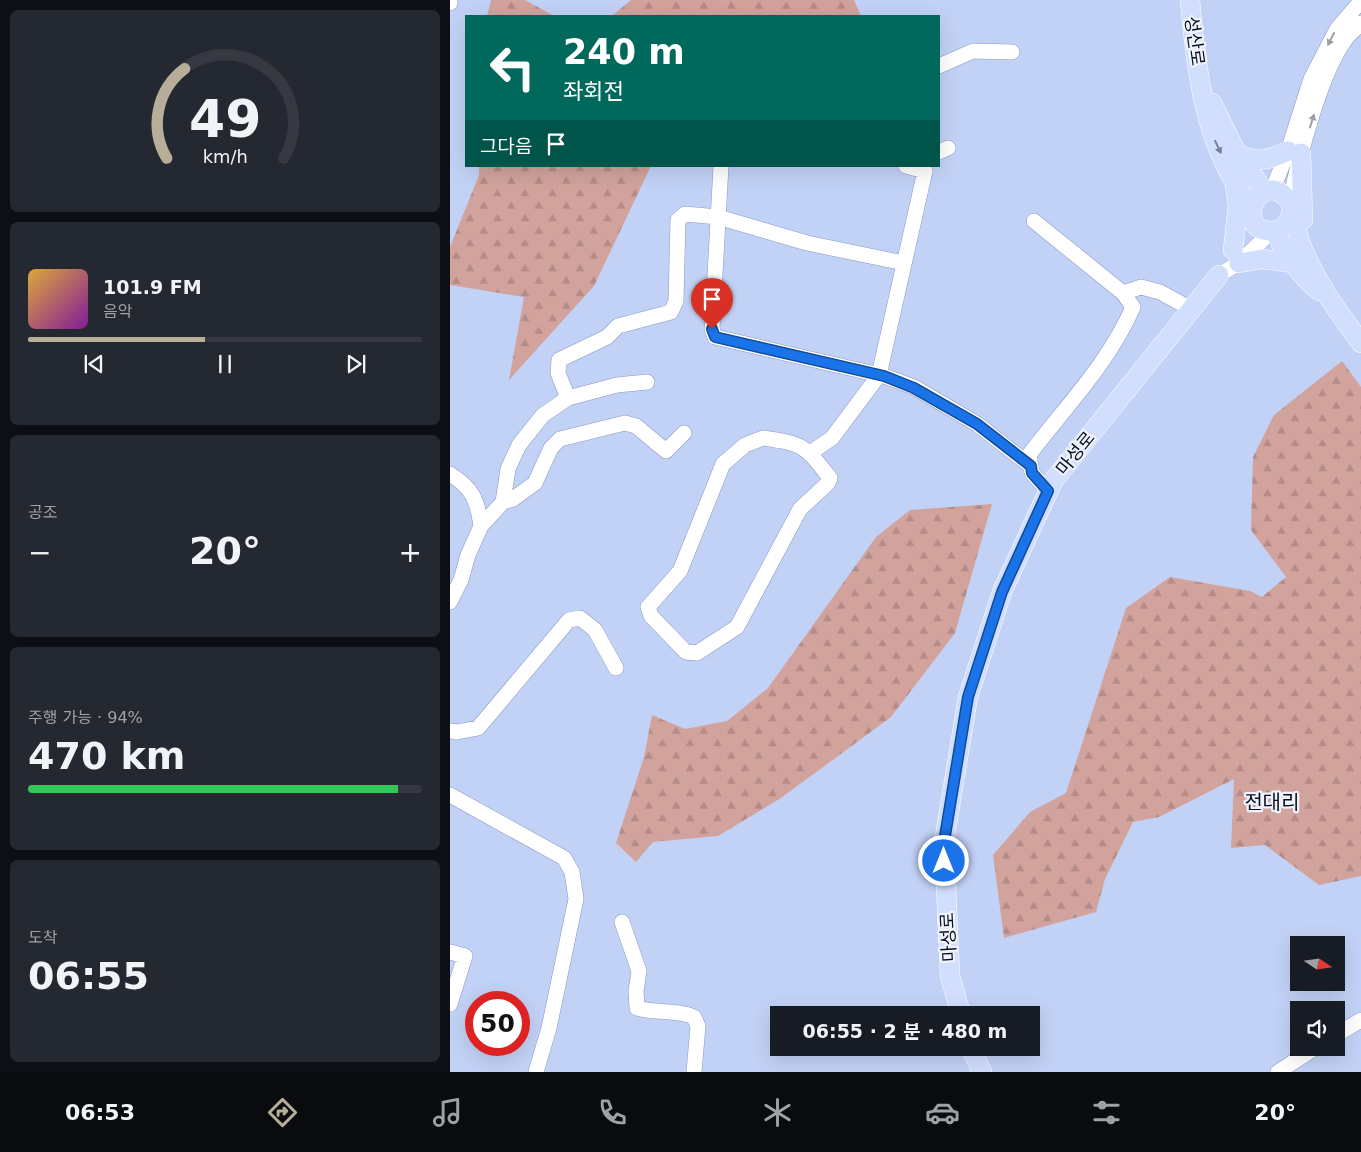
<!DOCTYPE html>
<html lang="ko">
<head>
<meta charset="utf-8">
<style>
  :root { --surface:#171b24; --page:#242831; --text:#f1f3f6; --muted:#9ea1a6; --line:#363941; --accent:#b6ae99 }
  body { margin:0; font-family:"DejaVu Sans","Noto Sans KR",sans-serif; background:var(--page); color:var(--text); height:100vh; display:flex; flex-direction:column; font-size:19px; white-space:nowrap }
  * { box-sizing:border-box; margin:0 }
  p { font-size:16px; color:var(--muted) }
  .icon { flex:none; width:28px; height:28px; fill:none; stroke:currentColor; stroke-width:2; stroke-linecap:round; stroke-linejoin:round }
  .map { position:relative; flex:1; overflow:hidden }
  .panel { display:flex; flex-direction:column; gap:10px; padding:10px; background:#0d0f14; width:450px }
  .panel>* { flex:none }
  .hud { position:absolute; left:15px; top:15px; width:475px; height:152px; border-radius:0px; box-shadow:0 5px 20px #0002; background:#00695c; color:#fff; overflow:hidden }
  .needle { width:32px; rotate:103deg }
  .buttons { position:absolute; left:840px; top:936px; display:grid; gap:10px }
  .buttons a { display:grid; place-items:center; width:55px; height:55px; border-radius:0px; background:var(--surface); box-shadow:0 5px 20px #0002; font-size:25px }
  .speed { position:absolute; left:15px; top:991px; display:flex; gap:10px; font-size:25px; font-weight:700; text-align:center }
  .speed>* { display:grid; place-content:center; width:65px; height:65px; border-radius:50%; background:var(--surface); box-shadow:0 5px 20px #0002; line-height:1 }
  .speed .limit { border:8px solid #d22; background:#fff; color:#111 }
  .pin { position:absolute; display:grid; place-items:center; width:42px; height:42px; color:#fff; margin:-51px -21px; border-radius:50% 50% 50% 0; rotate:-45deg; box-shadow:0 0 5px #0007 }
  .pin .icon { rotate:45deg }
  .me { position:absolute; width:55px; margin:-28px; rotate:0deg; stroke-linejoin:round; filter:drop-shadow(0 0 4px #0008) }
  .turn { display:flex; align-items:center; gap:18px; height:105px; padding:0 15px; font-size:22px }
  .turn .icon { width:65px; height:65px; stroke-width:2.5 }
  .turn b { display:block; font-size:35px; line-height:42px }
  .then { display:flex; align-items:center; height:48px; padding:0 15px; background:#0003; gap:10px; font-size:19px }
  .big { font-size:38px; font-weight:700; line-height:1.1 }
  .panel .card { flex:1; display:flex; flex-direction:column; justify-content:center; gap:8px; min-width:0; padding:0 18px; border-radius:8px; background:var(--page) }
  .panel .dial { align-items:center; gap:0 }
  .dial svg { height:130px; overflow:visible; fill:none; stroke:var(--line); stroke-width:7; stroke-linecap:round; text-anchor:middle }
  .dial text { fill:var(--text); stroke:none }
  .song { display:flex; align-items:center; gap:15px }
  .cover { width:60px; height:60px; border-radius:8px; background:linear-gradient(135deg,hsl(40 70% 55%),hsl(290 70% 35%)) }
  .played { height:5px; border-radius:2px; background:linear-gradient(90deg,var(--accent) 45%,var(--line) 45%) }
  .keys { display:flex; justify-content:space-around; direction:ltr }
  .heat { display:flex; justify-content:space-between; align-items:center; font-size:28px; direction:ltr }
  .charge { height:8px; border-radius:4px; background:linear-gradient(90deg,#34c759 94%,var(--line) 0) }
  .trip { position:absolute; left:320px; top:1006px; width:270px; height:50px; border-radius:0px; background:var(--surface); box-shadow:0 5px 20px #0002; font-weight:700; line-height:50px; text-align:center }
  .menu { display:flex; height:80px; justify-content:space-around; align-items:center; background:#090b0e; color:var(--muted) }
  .menu .icon { width:35px; height:35px }
  .menu .active { color:var(--accent) }
  .menu b { font-size:22px; color:var(--text) }
  main { display:flex; flex:1; min-height:0 }
  .map>svg:first-child { display:block }
  .forest { fill:url(#forest-firs) }
  .lines { fill:none; stroke-linecap:round; stroke-linejoin:round }
  .minor-casing { stroke:#8798c3; stroke-width:16 }
  .major-casing { stroke:#fff; stroke-width:20 }
  .minor { stroke:#fff; stroke-width:15 }
  .major { stroke:#d1defe; stroke-width:19 }
  .oneway { fill:#9d9fa5 }
  .oneway2 { fill:#778199 }
  .route-casing { stroke:#114b97; stroke-width:12 }
  .route { stroke:#1a73e8; stroke-width:9 }
  .labels { text-anchor:middle; dominant-baseline:central; stroke-width:4.5; stroke-linejoin:round; paint-order:stroke }
  .street-label { font-size:18px; fill:#090f1e; stroke:#eff3fc }
  .quarter-label { font-size:20px; fill:#090f1e; stroke:#eff3fc }
</style>
</head>
<body>
<main>
<section class="panel">
<div class="card dial"><svg viewBox="0 0 100 80">
<path d="M14 69A42 42 0 1 1 86 69"/>
<path d="M14 69A42 42 0 0 1 25 14" stroke="#b6ae99"/>
<text x="50" y="56" font-size="32" font-weight="700">49</text>
<text x="50" y="72" font-size="11">km/h</text>
</svg></div>
<div class="card">
<div class="song"><i class="cover"></i><div><b>101.9 FM</b><p>음악</p></div></div>
<div class="played"></div>
<div class="keys"><svg class="icon" aria-label="previous" viewBox="0 0 24 24"><path d="M18 5L8 12l10 7zM5 5v14"/></svg><svg class="icon" aria-label="pause" viewBox="0 0 24 24"><path d="M8 5v14M16 5v14"/></svg><svg class="icon" aria-label="next" viewBox="0 0 24 24"><path d="M6 5l10 7-10 7zM19 5v14"/></svg></div>
</div>
<div class="card"><p>공조</p>
<div class="heat"><a>−</a><b class="big">20°</b><a>+</a></div>
</div>
<div class="card"><p>주행 가능 · 94%</p><b class="big">470 km</b><div class="charge"></div></div>
<div class="card"><p>도착</p><b class="big">06:55</b></div>
</section>
<div class="map">
<svg width="911" height="1072" viewBox="0 0 911 1072">
  <defs>
    <pattern id="forest-firs" width="22" height="20" patternUnits="userSpaceOnUse" patternTransform="scale(1.25)"><rect width="22" height="20" fill="#d2a39d"/><path d="M5 1l3.5 6h-7zM16 11l3.5 6h-7z" fill="#b38b87"/></pattern>
  </defs>
  <rect width="100%" height="100%" fill="#c2d2f6"/>
  <path class="forest" d="M41 0H75L104 16H37Z
    M181 0H404L411 16H162Z
    M29 166H201L144 286 59 380 74 297 0 285V247L29 175Z
    M892 361 911 387V876L869 885 815 845 781 848 784 779 709 817 683 822 655 879 646 912 554 938 543 855 580 812 616 793 676 608 720 577 800 591 812 597 836 577 801 530 803 457 824 415Z
    M542 504 505 633 441 717 331 798 268 836 203 842 186 862 166 843 194 757 202 715 235 729 277 721 318 688 426 537 460 510Z"/>
  <g class="lines">
    <defs>
      <path id="minor" d="M0 2V3
        M489 66 523 51 562 52
        M489 152 498 148
        M271 166 262 329 265 337 434 376 464 387 527 424 581 466
        M822 191 838 151 861 79 887 29 911 1
        M840 202C849 157 869 77 895 40 899 34 906 29 911 23
        M584 221 673 293 691 287 710 292 741 309
        M769 275 789 263 822 231
        M118 398 167 385 197 382
        M313 438C355 444 354 445 380 478L378 483 350 509 287 627 247 653 236 652 201 616 198 607 230 571 273 464 295 445Z
        M360 453 382 438 429 375 475 171 456 166
        M0 474C23 489 27 499 31 526
        M598 491 582 473 579 455C615 407 659 363 683 307L673 293
        M53 502 63 499 85 483 101 448 110 439 175 423 186 426 216 451 234 433
        M0 602 11 580 18 555 31 526 53 502 58 469 69 445 93 415 118 398 108 373 109 360 157 337 168 326 221 312 226 301 228 220 235 214 268 217 357 243 454 263
        M0 731 7 732 28 728 119 620 130 618 145 630 166 668
        M0 795 114 858 122 872 126 899 99 1028 86 1072
        M172 922 189 971 186 991 187 1008C206 1014 226 1009 244 1017L248 1026 244 1072
        M0 952 15 956 0 1004
        M886 1035 911 1020
        M828 1072 865 1048"/>
      <path id="major" d="M740 0C746 71 755 149 801 206
        M762 103 787 154 815 192
        M851 153 853 220
        M787 154C809 163 816 161 838 151
        M841 215C838 223 832 231 822 231 781 232 810 163 840 202 844 217 846 232 852 247 866 282 889 313 911 343
        M825 231C835 255 849 274 869 291
        M783 250 788 206 785 186
        M789 263 812 259 843 263
        M511 1015 500 976 494 842 518 697 552 592 603 481 769 275
        M521 1048 532 1072"/>
    </defs>
    <use href="#minor" class="minor-casing"/>
    <use href="#major" class="major-casing"/>
    <use href="#minor" class="minor"/>
    <use href="#major" class="major"/>
  </g>
  <defs><path id="oneway-solid" d="M-6-.8H1V-3.2L6.5 0L1 3.2V.8H-6Z" transform="scale(1.25)"/></defs>
  <g class="oneway">
    <use href="#oneway-solid" transform="translate(881 39) rotate(117)"/>
    <use href="#oneway-solid" transform="translate(862 121) rotate(-73)"/>
  </g>
  <use class="oneway2" href="#oneway-solid" transform="translate(768 147) rotate(65)"/>
  <g class="lines">
    <defs>
      <path id="route" d="M262 329 265 337 434 376 464 388 527 424 581 466 582 473 598 491 552 592 518 697 494 842V861"/>
    </defs>
    <use href="#route" class="route-casing"/>
    <use href="#route" class="route"/>
  </g>
  <g class="labels">
    <g class="street-label">
      <text transform="translate(745 41) rotate(82)">성산로</text>
      <text transform="translate(625 453) rotate(-51)">마성로</text>
      <text transform="translate(498 937) rotate(-93)">마성로</text>
    </g>
    <g class="quarter-label">
      <text x="822" y="802">전대리</text>
    </g>
  </g>
</svg>
<div class="buttons">
<a><svg class="needle" viewBox="-14 -14 28 28"><path d="M0-13l5 13h-10z" fill="#e53935"/><path d="M0 13l5-13h-10z" fill="#9ea1a6"/></svg></a>
<a><svg class="icon" aria-label="sound" viewBox="0 0 24 24"><path d="M4 9h4l5-4v14l-5-4H4zM17 9q2 3 0 6"/></svg></a>
</div>
<div class="speed"><div class="limit">50</div></div>
<div class="pin" style="left:262px;top:329px;background:#d93025"><svg class="icon" aria-label="arrive" viewBox="0 0 24 24"><path d="M6 21V4h12l-3 4 3 4H6"/></svg></div>
<svg class="me" style="left:494px;top:861px" viewBox="-20 -20 40 40"><circle r="17" fill="#1a73e8" stroke="#fff" stroke-width="3"/><path d="M0-11L8 9 0 5-8 9z" fill="#fff"/></svg>
<div class="trip">06:55 · 2 분 · 480 m</div>
<div class="hud">
<div class="turn"><svg class="icon" aria-label="left" viewBox="0 0 24 24"><path d="M17 20v-9H6M10 6l-5 5 5 5"/></svg><div><b>240 m</b>좌회전</div></div>
<div class="then">그다음<svg class="icon" aria-label="arrive" viewBox="0 0 24 24"><path d="M6 21V4h12l-3 4 3 4H6"/></svg></div>
</div>
</div>
</main>
<nav class="menu">
<b>06:53</b>
<svg class="icon active" aria-label="directions" viewBox="0 0 24 24"><path d="M12 3l9 9-9 9-9-9zM9 14v-3h6M13 9l2 2-2 2"/></svg>
<svg class="icon" aria-label="music" viewBox="0 0 24 24"><path d="M9 18V5l10-2v13"/><circle cx="6" cy="18" r="3"/><circle cx="16" cy="16" r="3"/></svg>
<svg class="icon" aria-label="phone" viewBox="0 0 24 24"><path d="M5 4h4l2 5-3 2q2 4 5 5l2-3 5 2v4C11 20 4 13 5 4z"/></svg>
<svg class="icon" aria-label="climate" viewBox="0 0 24 24"><path d="M12 3v18M4 7l16 10M4 17L20 7"/></svg>
<svg class="icon" aria-label="car" viewBox="0 0 24 24"><path d="M5 17H2v-5l4-1 3-4h7l3 4 3 1v5h-3M9 17h6M6 11h13"/><circle cx="7" cy="17" r="2"/><circle cx="17" cy="17" r="2"/></svg>
<svg class="icon" aria-label="filters" viewBox="0 0 24 24"><path d="M4 7h16M4 17h16"/><circle cx="9" cy="7" r="2"/><circle cx="15" cy="17" r="2"/></svg>
<b>20°</b>
</nav>
</body>
</html>
